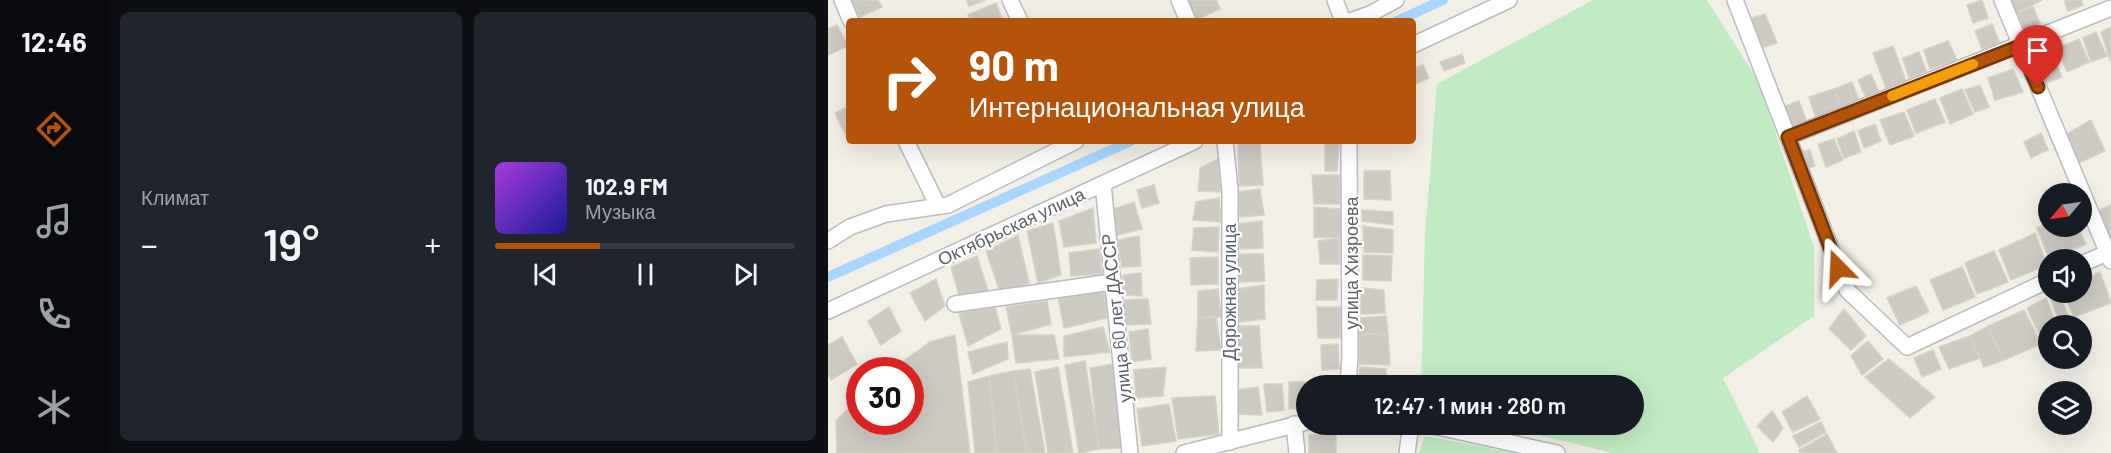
<!DOCTYPE html>
<html lang="ru">
<head>
<meta charset="utf-8">
<style>
  :root { --surface:#171b24; --page:#20242c; --text:#f1f3f6; --muted:#9ea1a6; --line:#363941; --accent:#b45309 }
  body { margin:0; font-family:Barlow,sans-serif; background:var(--page); color:var(--text); height:100vh; display:flex; flex-direction:column; font-size:22px; white-space:nowrap }
  * { box-sizing:border-box; margin:0 }
  p { font-size:20px; color:var(--muted) }
  .icon { flex:none; width:33px; height:33px; fill:none; stroke:currentColor; stroke-width:2; stroke-linecap:round; stroke-linejoin:round }
  .map { position:relative; flex:1; overflow:hidden }
  .sheet { display:flex; flex-direction:column; gap:12px; padding:12px; background:#0d0f14; width:720px }
  .sheet>* { flex:none }
  .guide { position:absolute; left:18px; top:18px; width:570px; height:126px; border-radius:6px; box-shadow:0 6px 24px #0002; background:#b45309; color:#fff; overflow:hidden }
  .needle { width:39px; rotate:241deg }
  .controls { position:absolute; left:1210px; top:183px; display:grid; gap:12px }
  .controls a { display:grid; place-items:center; width:54px; height:54px; border-radius:50%; background:var(--surface); box-shadow:0 6px 24px #0002; font-size:30px }
  .speed { position:absolute; left:18px; top:357px; display:flex; gap:12px; font-size:30px; font-weight:700; text-align:center }
  .speed>* { display:grid; place-content:center; width:78px; height:78px; border-radius:50%; background:var(--surface); box-shadow:0 6px 24px #0002; line-height:1 }
  .speed .limit { border:9px solid #d22; background:#fff; color:#111 }
  .pin { position:absolute; display:grid; place-items:center; width:51px; height:51px; color:#fff; margin:-62px -26px; border-radius:50% 50% 50% 0; rotate:-45deg; box-shadow:0 0 6px #0007 }
  .pin .icon { rotate:45deg }
  .me { position:absolute; width:66px; margin:-33px; rotate:339deg; stroke-linejoin:round; filter:drop-shadow(0 0 4px #0008) }
  .turn { display:flex; align-items:center; gap:21px; height:126px; padding:0 24px; font-size:27px }
  .turn .icon { width:78px; height:78px; stroke-width:2.5 }
  .turn b { display:block; font-size:42px; line-height:51px }
  .big { font-size:45px; font-weight:600; line-height:1.1 }
  .sheet .widget { flex:1; display:flex; flex-direction:column; justify-content:center; gap:9px; min-width:0; padding:0 21px; border-radius:9px; background:var(--page) }
  .song { display:flex; align-items:center; gap:18px }
  .cover { width:72px; height:72px; border-radius:9px; background:linear-gradient(135deg,hsl(280 70% 55%),hsl(240 70% 35%)) }
  .played { height:6px; border-radius:3px; background:linear-gradient(90deg,var(--accent) 35%,var(--line) 35%) }
  .keys { display:flex; justify-content:space-around; direction:ltr }
  .heat { display:flex; justify-content:space-between; align-items:center; font-size:33px; direction:ltr }
  .sheet .tiles { flex:1; display:grid; gap:12px; grid-template-columns:repeat(2,1fr) }
  .trip { position:absolute; left:468px; top:375px; width:348px; height:60px; border-radius:30px; background:var(--surface); box-shadow:0 6px 24px #0002; font-weight:600; line-height:60px; text-align:center }
  main { display:flex; flex:1; min-height:0 }
  .menu { display:flex; flex-direction:column; width:108px; justify-content:space-around; align-items:center; background:#090b0e; color:var(--muted) }
  .menu .icon { width:42px; height:42px }
  .menu .active { color:var(--accent) }
  .menu b { font-size:27px; color:var(--text) }
  .map>svg:first-child { display:block }
  .green { fill:#c1ebc2 }
  .lines { fill:none; stroke-linecap:round; stroke-linejoin:round }
  .canal { stroke:#a9d6ff; stroke-width:10 }
  .building { fill:#cdcac3; stroke:#d7d2c4; stroke-width:1.5 }
  .minor-casing { stroke:#b9bcc1; stroke-width:18 }
  .minor { stroke:#fff; stroke-width:15 }
  .route-casing { stroke:#753606; stroke-width:15 }
  .route { stroke:#b45309; stroke-width:10 }
  .slow { stroke:#f59e0b; stroke-width:10 }
  .labels { text-anchor:middle; dominant-baseline:central; stroke-width:4.5; stroke-linejoin:round; paint-order:stroke }
  .street-label { font-size:18px; fill:#5d6268; stroke:#fff }
</style>
</head>
<body>
<main>
<nav class="menu">
<b>12:46</b>
<svg class="icon active" aria-label="directions" viewBox="0 0 24 24"><path d="M12 3l9 9-9 9-9-9zM9 14v-3h6M13 9l2 2-2 2"/></svg>
<svg class="icon" aria-label="music" viewBox="0 0 24 24"><path d="M9 18V5l10-2v13"/><circle cx="6" cy="18" r="3"/><circle cx="16" cy="16" r="3"/></svg>
<svg class="icon" aria-label="phone" viewBox="0 0 24 24"><path d="M5 4h4l2 5-3 2q2 4 5 5l2-3 5 2v4C11 20 4 13 5 4z"/></svg>
<svg class="icon" aria-label="climate" viewBox="0 0 24 24"><path d="M12 3v18M4 7l16 10M4 17L20 7"/></svg>
</nav>
<section class="sheet">
<div class="tiles">
<div class="widget"><p>Климат</p>
<div class="heat"><a>−</a><b class="big">19°</b><a>+</a></div>
</div>
<div class="widget">
<div class="song"><i class="cover"></i><div><b>102.9 FM</b><p>Музыка</p></div></div>
<div class="played"></div>
<div class="keys"><svg class="icon" aria-label="previous" viewBox="0 0 24 24"><path d="M18 5L8 12l10 7zM5 5v14"/></svg><svg class="icon" aria-label="pause" viewBox="0 0 24 24"><path d="M8 5v14M16 5v14"/></svg><svg class="icon" aria-label="next" viewBox="0 0 24 24"><path d="M6 5l10 7-10 7zM19 5v14"/></svg></div>
</div>
</div>
</section>
<div class="map">
<svg width="1283" height="453" viewBox="0 0 1283 453">
  <rect width="100%" height="100%" fill="#f1efe6"/>
  <path class="green" d="M765 0H879L930 81 986 247V316L895 378 932 453H785L669 425 806 424V386H593L597 235 609 84Z
    M597 436 686 453H591Z"/>
  <g class="lines">
    <path class="canal" d="M569 21 615 0
      M0 277 303 141"/>
  </g>
  <path class="building" d="M24 0H50L54 7 32 17Z
    M138 0H158L141 6Z
    M357 0H388L392 9 366 21Z
    M1154 0 1160 18 1145 23 1139 5Z
    M1177 0H1214L1183 16Z
    M1236 0H1253L1255 5 1240 11Z
    M168 3 175 21H143L140 15Z
    M1205 7 1212 23 1196 29 1189 13Z
    M937 14 949 43 929 49 918 20Z
    M1164 24 1172 43 1154 49 1147 31Z
    M9 25 20 46 0 55V29Z
    M1283 27V59L1282 60 1273 32Z
    M1268 32 1279 56 1263 62 1255 38Z
    M1251 39 1261 62 1239 72 1230 48Z
    M1120 41 1129 60 1102 69 1096 50Z
    M1065 46 1078 81 1058 88 1045 53Z
    M1223 50 1234 77 1213 85 1203 58Z
    M1091 52 1099 72 1081 78 1075 58Z
    M634 54 637 63 616 71 612 62Z
    M595 65 601 78 585 85V69Z
    M1185 69 1195 92 1167 100 1160 78Z
    M1043 74 1051 92 1038 98 1030 80Z
    M1024 82 1032 103 1014 109 1006 89Z
    M1152 85 1161 107 1147 112 1137 90Z
    M1006 89 1014 109 988 118 981 97Z
    M1134 89 1145 114 1122 124 1112 98Z
    M1107 99 1117 122 1088 133 1079 110Z
    M971 101 979 122 960 128 952 108Z
    M21 106V132L17 134 7 113Z
    M1076 112 1086 136 1062 145 1052 120Z
    M1263 120 1277 151 1251 163 1237 135Z
    M1047 124 1053 141 1036 148 1030 131Z
    M1026 131 1033 152 1016 158 1009 139Z
    M1213 133 1220 150 1203 158 1196 142Z
    M1006 139 1015 160 998 167 990 144Z
    M410 141H432L435 185 411 186Z
    M511 142 509 171H497V145Z
    M982 150 987 166 975 170 969 153Z
    M390 159 393 192 370 191 372 168Z
    M536 171H562L563 200 536 199Z
    M484 175H512V204H486Z
    M326 185 331 203 314 208 309 190Z
    M432 189 436 215 412 217 410 192Z
    M391 198 393 222 365 220 368 202Z
    M306 202 314 229 289 235 286 209Z
    M1283 205V240H1282L1269 211Z
    M486 207 513 209V238L486 237Z
    M265 208 268 243 236 247 231 221Z
    M534 210 565 212V225L534 221Z
    M434 221 435 248 412 249 410 224Z
    M1221 222V226H1249L1258 244 1221 259 1209 228Z
    M225 223 233 275 210 283 199 231Z
    M535 226 565 230V253L536 252Z
    M391 227 390 252 364 250 366 228Z
    M1207 233 1219 265 1183 280 1171 250Z
    M190 235 201 283 172 292 158 251Z
    M311 236 313 266 294 267 290 240Z
    M511 238 512 264H492L490 241Z
    M271 249 274 274 243 276 241 253Z
    M1166 251 1180 282 1149 294 1137 263Z
    M410 254H435L437 281 410 282Z
    M535 255 564 256 563 281 535 280Z
    M149 256 160 291 131 295 123 267Z
    M390 257V284L363 285 362 258Z
    M1134 267 1147 297 1115 310 1102 280Z
    M1272 272 1283 303 1246 317 1235 292H1254V280Z
    M313 273 314 296 295 295V275Z
    M108 279 117 306 97 321 82 293Z
    M510 279 509 300H488L489 280Z
    M436 285 437 319 411 322 409 289Z
    M1088 286 1101 312 1072 325 1059 298Z
    M533 288 556 290 557 313 532 314Z
    M276 289 279 318 236 328 230 297Z
    M390 289 393 317 370 318V291Z
    M1231 295 1242 319 1231 322 1223 299Z
    M1218 298 1229 326H1221V332L1212 336 1199 308Z
    M320 299 323 324 297 325 294 300Z
    M219 301 223 324 184 335 178 307Z
    M61 307 73 331 53 345 40 321Z
    M167 307 173 329 140 346 131 313Z
    M489 307H513L512 338H490Z
    M1016 309 1038 336 1023 350 1001 329Z
    M1196 310 1213 344 1176 360 1160 326Z
    M388 316 393 350 368 351 370 318Z
    M558 316 560 335 531 333 532 318Z
    M411 326H431L434 368H410Z
    M1160 326 1176 360 1156 367 1142 336Z
    M275 327 282 352 236 357V336Z
    M320 329 323 359 304 362 301 332Z
    M531 333 560 335 562 365 531 364Z
    M127 335 142 453H9L8 421 32 396V422H82V370H63L102 342Z
    M184 335H226L231 359 188 363Z
    M1142 336 1152 358 1121 369 1111 347Z
    M14 337 29 364 3 380 0 375V345Z
    M1040 341 1055 359 1034 375 1023 356Z
    M179 342 180 359 145 374 140 352Z
    M510 344 511 369 494 370 493 345Z
    M1105 350 1113 369 1094 377 1086 358Z
    M1061 359 1107 397 1082 418 1037 377Z
    M257 361 271 449 251 453 237 365Z
    M285 364 295 448 271 449 262 368Z
    M230 367 245 453H220L207 372Z
    M338 367 335 396 308 398 306 370Z
    M532 367 558 369V386H530Z
    M202 369 217 453H199L185 371Z
    M185 371 199 453H169L161 376Z
    M161 376 169 453H147L140 382Z
    M461 382H508V386H478V408L461 409Z
    M436 384H454L456 410 439 412Z
    M430 387 434 415 408 414 410 390Z
    M387 396 391 434 350 439 344 398Z
    M979 396 992 419 965 432 954 412Z
    M341 404 348 441 314 446 309 409Z
    M944 411 955 428 945 442 929 426Z
    M993 422 998 432 971 447 965 436Z
    M508 433V453H481V435Z
    M999 434 1009 453H972L971 450Z"/>
  <g class="lines">
    <defs>
      <path id="minor" d="M14 0 23 21
        M182 0 192 21
        M351 0 360 21
        M507 0 515 21
        M907 0 1019 290 1079 347 1221 280
        M1174 0 1283 261
        M522 21 542 14 568 0
        M585 45 681 0
        M960 137 1283 8
        M78 141 110 206
        M397 141 402 190V442
        M275 184 302 453
        M0 241 22 227 58 214 120 205 248 141
        M1254 264 1283 251
        M127 304 284 282
        M0 311 367 141
        M520 386 522 357 521 141
        M466 424 469 453
        M596 424 729 453
        M356 453 478 422
        M579 453 583 424"/>
    </defs>
    <use href="#minor" class="minor-casing"/>
    <use href="#minor" class="minor"/>
  </g>
  <g class="lines">
    <defs>
      <path id="route" d="M1010 268 960 137 1192 46 1210 87"/>
    </defs>
    <use href="#route" class="route-casing"/>
    <use href="#route" class="route"/>
    <path class="slow" d="M1064 96 1145 64"/>
  </g>
  <g class="labels">
    <g class="street-label">
      <text transform="translate(183 226) rotate(-25)">Октябрьская улица</text>
      <text transform="translate(523 263) rotate(-90)">улица Хизроева</text>
      <text transform="translate(401 292) rotate(-90)">Дорожная улица</text>
      <text transform="translate(288 318) rotate(-96)">улица 60 лет ДАССР</text>
    </g>
  </g>
</svg>
<div class="controls">
<a><svg class="needle" viewBox="-14 -14 28 28"><path d="M0-13l5 13h-10z" fill="#e53935"/><path d="M0 13l5-13h-10z" fill="#9ea1a6"/></svg></a>
<a><svg class="icon" aria-label="sound" viewBox="0 0 24 24"><path d="M4 9h4l5-4v14l-5-4H4zM17 9q2 3 0 6"/></svg></a>
<a><svg class="icon" aria-label="search" viewBox="0 0 24 24"><circle cx="10" cy="10" r="6"/><path d="M15 15l6 6"/></svg></a>
<a><svg class="icon" aria-label="layers" viewBox="0 0 24 24"><path d="M12 4l9 5-9 5-9-5zM3 14l9 5 9-5"/></svg></a>
</div>
<div class="speed"><div class="limit">30</div></div>
<div class="pin" style="left:1210px;top:87px;background:#d93025"><svg class="icon" aria-label="arrive" viewBox="0 0 24 24"><path d="M6 21V4h12l-3 4 3 4H6"/></svg></div>
<svg class="me" style="left:1010px;top:268px" viewBox="-20 -20 40 40"><path d="M0-17L14 15 0 8-14 15z" fill="#b45309" stroke="#fff" stroke-width="4"/></svg>
<div class="trip">12:47 · 1 мин · 280 m</div>
<div class="guide">
<div class="turn"><svg class="icon" aria-label="right" viewBox="0 0 24 24"><path d="M7 20v-9h11M14 6l5 5-5 5"/></svg><div><b>90 m</b>Интернациональная улица</div></div>
</div>
</div>
</main>
</body>
</html>
